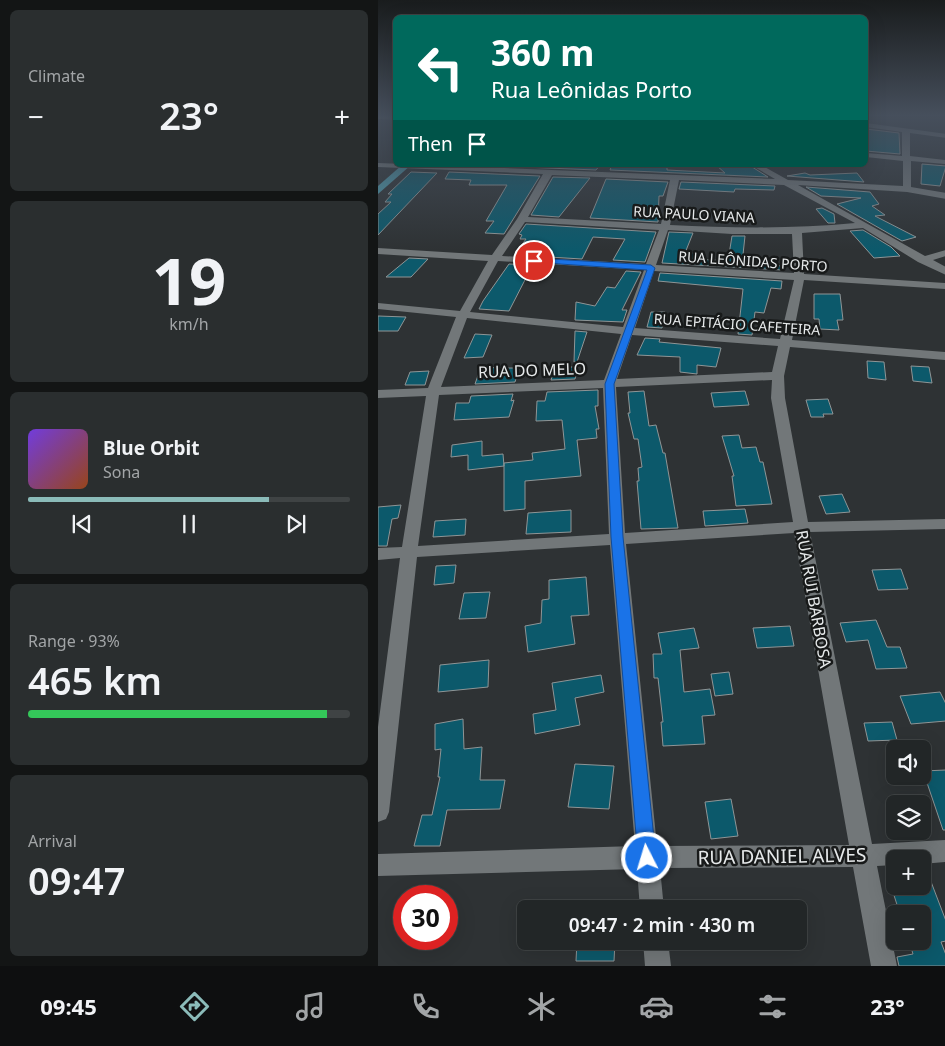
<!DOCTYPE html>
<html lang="en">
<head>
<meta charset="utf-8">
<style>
  :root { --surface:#222627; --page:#2a2e2f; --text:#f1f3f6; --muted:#a2a5a7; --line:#3f4344; --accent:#8bbbb9 }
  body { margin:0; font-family:"Noto Sans",sans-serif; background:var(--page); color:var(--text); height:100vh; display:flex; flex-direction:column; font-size:19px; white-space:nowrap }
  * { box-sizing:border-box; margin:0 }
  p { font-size:16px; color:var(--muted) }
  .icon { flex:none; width:28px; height:28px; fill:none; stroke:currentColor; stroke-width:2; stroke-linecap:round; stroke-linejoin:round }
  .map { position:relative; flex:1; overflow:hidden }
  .panel { display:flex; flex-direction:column; gap:10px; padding:10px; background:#131515; width:378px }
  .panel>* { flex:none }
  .banner { position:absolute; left:15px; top:15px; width:475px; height:152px; border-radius:8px; box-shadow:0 5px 20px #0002,0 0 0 1px var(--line); background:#00695c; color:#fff; overflow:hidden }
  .buttons { position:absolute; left:508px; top:740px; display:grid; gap:10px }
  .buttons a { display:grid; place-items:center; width:45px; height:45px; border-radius:8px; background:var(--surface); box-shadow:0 5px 20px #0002,0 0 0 1px var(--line); font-size:25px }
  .speed { position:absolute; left:15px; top:885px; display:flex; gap:10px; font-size:25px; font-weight:700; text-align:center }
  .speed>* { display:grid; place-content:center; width:65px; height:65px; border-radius:50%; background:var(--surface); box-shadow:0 5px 20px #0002,0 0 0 1px var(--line); line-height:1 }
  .speed .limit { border:8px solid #d22; background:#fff; color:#111 }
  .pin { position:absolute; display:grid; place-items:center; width:42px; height:42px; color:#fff; margin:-21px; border:2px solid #fff; border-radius:50%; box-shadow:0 1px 5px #0007 }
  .me { position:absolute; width:55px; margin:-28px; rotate:355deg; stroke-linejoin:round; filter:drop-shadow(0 0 4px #0008) }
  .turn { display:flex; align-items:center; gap:18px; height:105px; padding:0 15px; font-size:22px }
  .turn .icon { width:65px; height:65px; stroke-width:2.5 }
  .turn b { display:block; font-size:35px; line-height:42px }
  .then { display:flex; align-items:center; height:48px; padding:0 15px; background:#0003; gap:10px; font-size:19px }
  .big { font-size:38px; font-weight:600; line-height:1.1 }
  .panel .card { flex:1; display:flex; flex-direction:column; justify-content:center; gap:8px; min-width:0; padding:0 18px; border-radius:8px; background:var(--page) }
  .panel .dial { align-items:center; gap:0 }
  .dial b { font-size:65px; line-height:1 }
  .song { display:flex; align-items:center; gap:15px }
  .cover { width:60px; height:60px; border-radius:8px; background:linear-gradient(135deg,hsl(260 70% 55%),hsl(20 70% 35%)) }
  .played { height:5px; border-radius:2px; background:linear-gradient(90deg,var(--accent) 75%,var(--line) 75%) }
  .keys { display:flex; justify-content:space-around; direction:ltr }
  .heat { display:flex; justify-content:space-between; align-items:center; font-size:28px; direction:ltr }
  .charge { height:8px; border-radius:4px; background:linear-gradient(90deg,#34c759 93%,var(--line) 0) }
  .trip { position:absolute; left:139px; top:900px; width:290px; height:50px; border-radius:8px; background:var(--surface); box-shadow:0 5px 20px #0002,0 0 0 1px var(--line); font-weight:600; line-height:50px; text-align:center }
  .menu { display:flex; height:80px; justify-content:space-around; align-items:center; background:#0e0f10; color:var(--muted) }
  .menu .icon { width:35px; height:35px }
  .menu .on { color:var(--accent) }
  .menu b { font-size:22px; color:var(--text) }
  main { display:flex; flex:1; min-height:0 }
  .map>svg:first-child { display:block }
  .building { fill:#0c596b; stroke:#8f9596 }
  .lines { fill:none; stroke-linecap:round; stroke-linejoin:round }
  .street { fill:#727779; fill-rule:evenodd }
  .primary { fill:#4c99ab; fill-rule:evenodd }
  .route { fill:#1a73e8; stroke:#114b97 }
  .labels { text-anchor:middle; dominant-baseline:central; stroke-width:5; stroke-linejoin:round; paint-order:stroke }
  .far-street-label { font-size:14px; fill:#e6e9ea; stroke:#181a1a }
  .street-label { font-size:16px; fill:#e6e9ea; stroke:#181a1a }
  .near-street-label { font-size:19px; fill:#e6e9ea; stroke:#181a1a }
</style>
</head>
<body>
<main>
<section class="panel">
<div class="card"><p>Climate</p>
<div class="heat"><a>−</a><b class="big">23°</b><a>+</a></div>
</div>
<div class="card dial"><b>19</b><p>km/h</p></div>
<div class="card">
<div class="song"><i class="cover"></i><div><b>Blue Orbit</b><p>Sona</p></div></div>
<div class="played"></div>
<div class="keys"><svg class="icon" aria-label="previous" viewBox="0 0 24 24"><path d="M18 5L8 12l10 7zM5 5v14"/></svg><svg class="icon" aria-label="pause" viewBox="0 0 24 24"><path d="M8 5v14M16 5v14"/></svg><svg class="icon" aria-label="next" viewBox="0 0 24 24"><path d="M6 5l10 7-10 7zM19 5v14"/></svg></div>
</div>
<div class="card"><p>Range · 93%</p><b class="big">465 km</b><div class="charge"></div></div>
<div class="card"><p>Arrival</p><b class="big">09:47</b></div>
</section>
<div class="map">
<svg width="568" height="966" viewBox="0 0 568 966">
  <rect width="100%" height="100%" fill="#2e3234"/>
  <path class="building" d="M488 129 521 133 522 154 488 151Z
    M544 164 568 166 562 186 543 184Z
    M96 165H222L218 170Z
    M234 165H289V170L347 173 338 165H371L390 177 232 170Z
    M33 172 59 173 0 235V214L13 202H7L14 194H10Z
    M71 172 162 176 126 234 107 233 116 221H108L129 185H91L93 180 67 179Z
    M427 173 432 175 479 173 486 182 409 176Z
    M175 177 212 178 181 217 153 215Z
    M228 179 290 182 285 196H281L280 222 212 218Z
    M303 182 397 186 396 190 357 189 356 192 301 189Z
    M428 187 492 192 501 204 494 206 507 215 497 216 538 237 524 241 459 204 483 198 443 196Z
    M444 208 456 214 457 223H450L438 209Z
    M148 224 278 232 267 262 235 260 247 239 215 237 204 259 137 255 148 239H142L144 235 141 234Z
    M485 230 513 247 522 256 496 258 472 231Z
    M291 232 315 233 307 253H316L315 259 350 261 354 236H367L364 264 406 266 405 270 284 263Z
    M31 258 50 259 33 277H8Z
    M131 264 175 266 171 275 150 274 131 311 101 309 105 301Z
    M248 271 263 272 244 310H249L245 322 197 320 198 302 217 306 229 287 237 288Z
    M282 273 404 281 403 289 393 288 386 313 377 312 374 335 360 334 365 289 280 281Z
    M436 294H462L465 320H459L461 330 442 329 441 319H436Z
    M273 312H287L284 328 269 327Z
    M0 316 28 317 20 331H0Z
    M197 331 209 332 199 362H196Z
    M97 334 114 335 105 357 86 358Z
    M267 338 282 339 281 342 343 348 338 367 319 365V374L302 372V357L259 355Z
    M489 361 506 362 508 380 490 378Z
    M533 366 551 367 554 383 535 381Z
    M103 367 120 368H141L137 382 97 384Z
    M181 367H200L197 379 173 380 175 374H180Z
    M51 371 47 385H27L32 372Z
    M220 390V406H217L221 429H218L219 438 199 440 203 476 147 481V509L126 511V463L155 460 154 453 187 449 184 420 158 421 159 401H167L169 392Z
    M266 391 271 426 278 425 285 453H287L300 528 263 529 259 481H261L260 468 264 467 260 439H256L250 413H252L250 392Z
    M367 391 371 405 336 407 333 393Z
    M135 394 133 401 136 400 131 417 76 420 78 403H91L93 396Z
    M450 399 455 414H445L446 417H433L428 400Z
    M361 435 364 448 378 447 382 462H385L394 504 358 506 354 476H356L344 436Z
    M104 441V456L125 454 126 466 90 470V455L73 457 74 445Z
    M464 494 472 512 448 514 441 496Z
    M23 505 20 518 14 519 9 546H0V507Z
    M367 509 370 523 327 526 325 511Z
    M193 510V532L148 534 150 513Z
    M88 519 87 535 55 537 57 521Z
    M78 565 76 583 56 585 58 566Z
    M523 569 530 589 500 590 494 570Z
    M208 577 211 615 193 616 197 644 150 652 147 626 163 623 164 600 171 599V580Z
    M112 592 108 618 81 619 86 593Z
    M498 620 509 647H522L529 668 498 669 490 640 468 642 462 623Z
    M412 626 416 646 379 648 375 628Z
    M316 628 321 648 302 650 306 692 332 689 337 715 324 716 327 744 285 746 283 722H285L280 678H276L275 654H284L280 633Z
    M111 660 110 687 60 692 62 665Z
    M351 672 355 694 337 696 333 674Z
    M223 675 226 692 197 698 202 725 157 734 155 714 178 710 174 683Z
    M562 692 568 704V721L533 724 522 696Z
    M85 719 86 749 104 747 102 780H127L122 809 69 810 62 846H36L44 815H54L62 777H60L63 749 57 750V724Z
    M514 722 519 740 490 741 486 723Z
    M197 764 236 766 231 809 190 807Z
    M568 770V830H565L545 771Z
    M353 799 360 836 333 839 327 802Z
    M544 866H547L568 921V941L563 942 568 955V966H521L519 957 535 954 531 941H544V914H522L513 886H544Z
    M199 941H237L236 961H198Z"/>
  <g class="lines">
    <path class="street" d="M0 115 18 116V120L0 119Z
      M488 123 568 134V138L532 133V156L568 160V164L533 161V187L568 193V199L529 192 420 185 547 256 568 250V256L555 260 568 267V275L540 262 485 228 424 233 426 274 568 283V289L426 280 414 340 568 352V360L412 347 406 376 407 398 430 522 568 519V529L432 532 494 844 568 840V862L544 864V859H516V865L499 866 519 966H493L475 867 282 868 286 909H262L259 869 0 876V854L257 846 232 545 39 557 11 812 8 819 0 822V727L22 558 0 560V548L24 547 48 396 0 398V390L50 388 78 317 0 309V303L82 311 110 261 0 254V248L114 255 139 219 165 174 0 167V163L397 179 373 165H383L410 180 525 186V161L488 157V153L524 156V132L488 127ZM174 175 292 180 283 224 150 217ZM301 180 406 185 477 223C415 229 354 228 292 225ZM147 222 281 230 268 264 124 256ZM290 230 354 234H414L416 273 278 265ZM120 261 266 270 245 327 92 312ZM276 271 416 280 402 339 257 328ZM89 318 243 334 226 380 63 387ZM254 335 400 346 394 372 239 379ZM394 380 393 398 415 522 247 533 238 387ZM225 388 231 534 40 546 61 395ZM416 533 471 845 279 846 248 544Z
      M265 941H290L293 966H267Z"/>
    <path class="primary" d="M24 165H33L0 194V186Z"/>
  </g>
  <linearGradient id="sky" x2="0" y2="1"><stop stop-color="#191c1d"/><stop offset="0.46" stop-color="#464f5c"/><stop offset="1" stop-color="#464f5c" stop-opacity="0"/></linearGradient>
  <rect width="568" height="250" fill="url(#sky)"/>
  <path class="route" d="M156 258 273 265 277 268 236 384 245 537 278 858 275 864 269 866 263 864 260 858 233 537 227 384 269 270 153 262V259Z"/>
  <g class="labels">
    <g class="far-street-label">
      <text transform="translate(316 214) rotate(3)">RUA PAULO VIANA</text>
      <text transform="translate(375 261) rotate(4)">RUA LEÔNIDAS PORTO</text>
      <text transform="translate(359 324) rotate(4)">RUA EPITÁCIO CAFETEIRA</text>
    </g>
    <g class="street-label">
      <text transform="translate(154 370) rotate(-2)">RUA DO MELO</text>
      <text transform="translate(436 599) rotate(80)">RUA RUI BARBOSA</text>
    </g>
    <g class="near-street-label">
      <text transform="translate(404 856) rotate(-1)">RUA DANIEL ALVES</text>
    </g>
  </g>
</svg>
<div class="buttons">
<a><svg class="icon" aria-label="sound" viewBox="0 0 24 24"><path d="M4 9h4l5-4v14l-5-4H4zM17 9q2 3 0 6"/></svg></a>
<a><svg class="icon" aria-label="layers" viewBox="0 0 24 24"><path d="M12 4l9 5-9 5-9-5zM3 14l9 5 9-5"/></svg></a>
<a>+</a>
<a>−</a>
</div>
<div class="speed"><div class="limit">30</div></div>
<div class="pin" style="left:156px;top:261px;background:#d93025"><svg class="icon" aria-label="arrive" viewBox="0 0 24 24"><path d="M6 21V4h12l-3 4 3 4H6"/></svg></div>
<svg class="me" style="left:269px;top:858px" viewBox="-20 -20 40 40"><circle r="17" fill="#1a73e8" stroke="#fff" stroke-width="3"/><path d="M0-11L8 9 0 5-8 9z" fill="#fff"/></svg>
<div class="trip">09:47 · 2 min · 430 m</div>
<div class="banner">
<div class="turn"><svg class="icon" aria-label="left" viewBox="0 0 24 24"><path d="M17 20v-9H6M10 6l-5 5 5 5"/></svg><div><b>360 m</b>Rua Leônidas Porto</div></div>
<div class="then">Then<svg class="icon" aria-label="arrive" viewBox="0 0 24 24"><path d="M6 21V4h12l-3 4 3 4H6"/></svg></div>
</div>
</div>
</main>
<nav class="menu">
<b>09:45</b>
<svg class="icon on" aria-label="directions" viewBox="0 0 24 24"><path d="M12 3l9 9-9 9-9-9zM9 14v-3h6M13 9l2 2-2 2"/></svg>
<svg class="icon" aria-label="music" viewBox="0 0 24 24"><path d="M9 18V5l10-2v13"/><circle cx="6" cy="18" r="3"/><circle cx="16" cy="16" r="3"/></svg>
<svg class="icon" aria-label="phone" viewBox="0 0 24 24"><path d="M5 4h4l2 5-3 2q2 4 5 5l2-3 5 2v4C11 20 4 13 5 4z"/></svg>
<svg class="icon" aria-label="climate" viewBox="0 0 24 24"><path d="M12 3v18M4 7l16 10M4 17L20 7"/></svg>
<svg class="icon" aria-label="car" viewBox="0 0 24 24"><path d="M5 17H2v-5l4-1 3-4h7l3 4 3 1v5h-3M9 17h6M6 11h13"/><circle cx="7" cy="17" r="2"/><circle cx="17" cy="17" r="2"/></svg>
<svg class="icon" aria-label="filters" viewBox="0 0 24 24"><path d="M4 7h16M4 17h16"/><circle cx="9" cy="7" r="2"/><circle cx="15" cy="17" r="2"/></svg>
<b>23°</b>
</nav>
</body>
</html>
